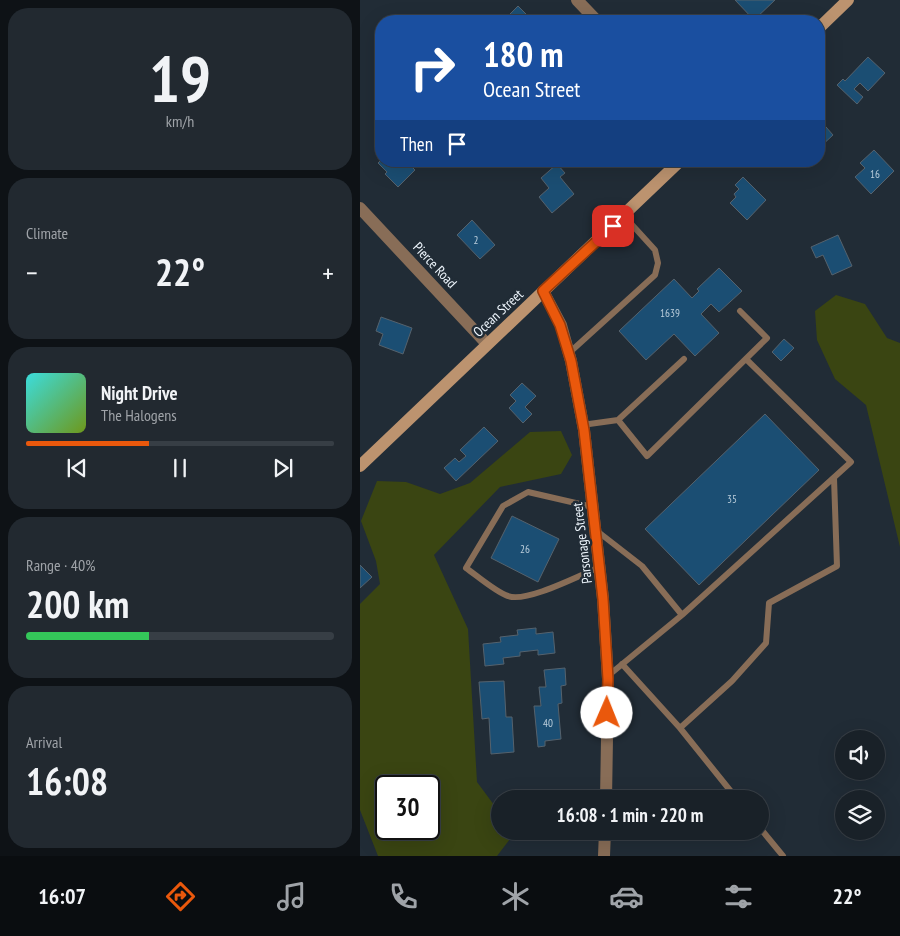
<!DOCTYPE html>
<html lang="en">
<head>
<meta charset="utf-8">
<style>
  :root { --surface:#192128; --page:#222930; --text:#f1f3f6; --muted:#9fa3a8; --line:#373e45; --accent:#ea580c }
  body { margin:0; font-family:"PT Sans Narrow",sans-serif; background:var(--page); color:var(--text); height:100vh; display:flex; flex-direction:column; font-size:19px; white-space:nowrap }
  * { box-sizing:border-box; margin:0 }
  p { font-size:16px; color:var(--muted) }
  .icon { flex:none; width:28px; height:28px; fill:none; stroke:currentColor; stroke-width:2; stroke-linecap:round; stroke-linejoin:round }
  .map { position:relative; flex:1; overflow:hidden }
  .panel { display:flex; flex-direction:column; gap:8px; padding:8px; background:#0e1216; width:360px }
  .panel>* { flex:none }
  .banner { position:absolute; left:15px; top:15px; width:450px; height:152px; border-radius:20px; box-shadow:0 5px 20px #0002,0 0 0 1px var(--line); background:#1a4fa0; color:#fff; overflow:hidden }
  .buttons { position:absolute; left:475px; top:730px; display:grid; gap:10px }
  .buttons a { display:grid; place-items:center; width:50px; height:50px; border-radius:50%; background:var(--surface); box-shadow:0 5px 20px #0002,0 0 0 1px var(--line); font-size:25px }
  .speed { position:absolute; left:15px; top:775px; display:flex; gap:10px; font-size:25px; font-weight:700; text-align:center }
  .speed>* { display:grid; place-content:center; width:65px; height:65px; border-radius:50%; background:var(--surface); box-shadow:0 5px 20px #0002,0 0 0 1px var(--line); line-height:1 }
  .speed .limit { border:2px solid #111; border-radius:8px; background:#fff; color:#111 }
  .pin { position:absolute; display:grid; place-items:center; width:42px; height:42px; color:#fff; margin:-21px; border-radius:10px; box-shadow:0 2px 8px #0006 }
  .me { position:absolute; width:55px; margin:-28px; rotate:1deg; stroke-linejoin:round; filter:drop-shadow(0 0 4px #0008) }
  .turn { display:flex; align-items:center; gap:18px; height:105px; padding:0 25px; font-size:22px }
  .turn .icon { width:65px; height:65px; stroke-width:2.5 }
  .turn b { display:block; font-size:35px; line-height:42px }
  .then { display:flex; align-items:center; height:48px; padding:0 25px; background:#0003; gap:10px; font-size:19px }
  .big { font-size:38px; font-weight:700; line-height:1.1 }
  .panel .card { flex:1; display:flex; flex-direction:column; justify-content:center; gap:8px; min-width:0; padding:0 18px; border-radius:20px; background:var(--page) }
  .panel .dial { align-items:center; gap:0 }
  .dial b { font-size:65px; line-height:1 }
  .song { display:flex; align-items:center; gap:15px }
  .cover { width:60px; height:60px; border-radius:8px; background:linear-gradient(135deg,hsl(180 70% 55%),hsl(80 70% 35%)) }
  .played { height:5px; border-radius:2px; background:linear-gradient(90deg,var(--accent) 40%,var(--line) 40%) }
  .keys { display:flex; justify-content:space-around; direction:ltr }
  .heat { display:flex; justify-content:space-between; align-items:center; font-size:28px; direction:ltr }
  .charge { height:8px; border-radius:4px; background:linear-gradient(90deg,#34c759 40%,var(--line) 0) }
  .trip { position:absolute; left:131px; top:790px; width:278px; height:50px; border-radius:25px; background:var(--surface); box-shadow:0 5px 20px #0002,0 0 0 1px var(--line); font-weight:700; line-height:50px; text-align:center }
  .menu { display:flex; height:80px; justify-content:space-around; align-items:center; background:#0a0d10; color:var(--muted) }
  .menu .icon { width:35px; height:35px }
  .menu .selected { color:var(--accent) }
  .menu b { font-size:22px; color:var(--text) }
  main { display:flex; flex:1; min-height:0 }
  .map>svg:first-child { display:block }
  .green { fill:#3a4512; fill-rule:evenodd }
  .building { fill:#1b4e73; stroke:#55626d }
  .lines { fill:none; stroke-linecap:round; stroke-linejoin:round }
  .service { stroke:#886d57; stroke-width:6 }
  .minor { stroke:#886d57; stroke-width:12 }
  .secondary { stroke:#bc936f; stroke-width:12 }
  .route-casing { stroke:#983908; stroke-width:12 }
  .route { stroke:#ea580c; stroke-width:9 }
  .labels { text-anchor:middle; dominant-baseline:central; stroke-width:5; stroke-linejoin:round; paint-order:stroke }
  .number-label { font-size:11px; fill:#b9ccda }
  .street-label { font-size:14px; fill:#eef6fd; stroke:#212c36 }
</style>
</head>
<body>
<main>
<section class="panel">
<div class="card dial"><b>19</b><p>km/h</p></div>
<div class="card"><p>Climate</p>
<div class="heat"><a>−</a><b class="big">22°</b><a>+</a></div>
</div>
<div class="card">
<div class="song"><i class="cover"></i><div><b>Night Drive</b><p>The Halogens</p></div></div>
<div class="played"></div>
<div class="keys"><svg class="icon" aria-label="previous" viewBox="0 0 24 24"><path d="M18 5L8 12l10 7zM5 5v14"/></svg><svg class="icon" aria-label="pause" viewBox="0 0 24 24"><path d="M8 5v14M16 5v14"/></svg><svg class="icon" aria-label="next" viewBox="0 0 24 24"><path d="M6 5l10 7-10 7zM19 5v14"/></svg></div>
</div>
<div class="card"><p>Range · 40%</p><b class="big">200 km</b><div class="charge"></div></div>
<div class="card"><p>Arrival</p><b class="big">16:08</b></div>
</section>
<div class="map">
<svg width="540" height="856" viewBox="0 0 540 856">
  <rect width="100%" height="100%" fill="#212c36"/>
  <path class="green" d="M476 295 505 304 527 338 540 343V547L506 405 475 379 457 340 455 311Z
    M201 431 212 455 201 474 140 487 74 555 108 629 117 782 137 809 140 810V831H156L137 856H18L0 810V604L20 584 16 561 1 521 17 481 46 482 80 494 110 483 170 432ZM26 786H69V829H26Z"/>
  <path class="building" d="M375 0H415L394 20Z
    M158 6 173 21H143Z
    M508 57 525 73 508 91 500 83 494 89 503 97 497 104 477 85 483 79 485 81Z
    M459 119 473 135 459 148Z
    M514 150 534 171 511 194 495 177 505 168 500 163Z
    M21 160V161H46L55 170 38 187 25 174 27 172 18 163Z
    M197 164 205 173 200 177 214 194 192 213 179 197 189 188 181 178Z
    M383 177 406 200 387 220 370 203 376 197 374 194 379 189 375 185Z
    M112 220 135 245 120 259 97 235Z
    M478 235 492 266 472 275 463 255 456 258 451 247Z
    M359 268 382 291 359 312 351 304 341 314 359 333 335 356 314 334 286 360 259 331 314 279 332 298 339 291 337 289Z
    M21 317 52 328 43 354 19 345 23 334 16 331Z
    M424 339 434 348 421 361 412 352Z
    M162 383 176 396 165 407 172 414 163 423 149 408 156 401 150 395Z
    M405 414 459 470 339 585 285 529Z
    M124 427 138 441 96 481 84 468 95 458 99 462 106 456 100 450Z
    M152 516 199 539 178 582 131 558Z
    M0 565 12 577 0 588Z
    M176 628V634L193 632 195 653 178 655V650L160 652V656L143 658 144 664 125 666 123 644 141 642 140 637 158 635 157 630Z
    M205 668 206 685 201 686 202 703 198 704 201 739 185 741V746L178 747 174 706H181L179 687H186L184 670Z
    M144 681 146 717H152L154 752 131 754 129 718 122 719 119 682Z"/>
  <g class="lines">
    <path class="service" d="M209 353 295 275 298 263 295 250 264 216
      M258 420 287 456 407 338 380 311
      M222 425 258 420 324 359
      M233 507 168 492 143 506 106 568C116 575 137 593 148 596 167 603 220 575 240 567
      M237 531 282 566 322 615 491 462 386 359
      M262 664 320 728 372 681 406 643 409 603 477 566 474 478
      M249 675 322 615
      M320 728 377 799
      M400 828 423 856"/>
    <path class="minor" d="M217 0 237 21
      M0 208 127 344
      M183 291 201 325 211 361 224 430 243 599 248 679 246 799
      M244 856 245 831"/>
    <path class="secondary" d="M459 28 488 0
      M0 466 320 161"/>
  </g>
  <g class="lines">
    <defs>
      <path id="route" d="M247 713 248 679 243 599 224 430 211 361 200 325 183 291 253 226"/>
    </defs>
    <use href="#route" class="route-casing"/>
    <use href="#route" class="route"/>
  </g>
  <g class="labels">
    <g class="number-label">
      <text x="515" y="174">16</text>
      <text x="116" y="240">2</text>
      <text x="310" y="313">1639</text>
      <text x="372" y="499">35</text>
      <text x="165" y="549">26</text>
      <text x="188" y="723">40</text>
    </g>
    <g class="street-label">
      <text transform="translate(75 265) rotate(47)">Pierce Road</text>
      <text transform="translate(138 313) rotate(-43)">Ocean Street</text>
      <text transform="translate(222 543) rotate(-97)">Parsonage Street</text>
    </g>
  </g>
</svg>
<div class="buttons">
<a><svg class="icon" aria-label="sound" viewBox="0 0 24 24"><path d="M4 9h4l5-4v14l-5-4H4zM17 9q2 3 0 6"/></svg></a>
<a><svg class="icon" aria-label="layers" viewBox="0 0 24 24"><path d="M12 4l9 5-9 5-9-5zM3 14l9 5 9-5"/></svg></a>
</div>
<div class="speed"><div class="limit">30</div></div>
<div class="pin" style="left:253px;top:226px;background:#d93025"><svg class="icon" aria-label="arrive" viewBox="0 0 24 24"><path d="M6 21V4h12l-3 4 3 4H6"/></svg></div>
<svg class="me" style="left:247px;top:713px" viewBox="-20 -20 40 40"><circle r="19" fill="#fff"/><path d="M0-13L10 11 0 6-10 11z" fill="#ea580c"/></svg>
<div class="trip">16:08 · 1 min · 220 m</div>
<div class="banner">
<div class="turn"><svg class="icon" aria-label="right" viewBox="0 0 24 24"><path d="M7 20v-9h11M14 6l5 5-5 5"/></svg><div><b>180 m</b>Ocean Street</div></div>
<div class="then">Then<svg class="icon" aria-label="arrive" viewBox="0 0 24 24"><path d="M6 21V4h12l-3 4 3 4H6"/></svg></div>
</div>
</div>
</main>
<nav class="menu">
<b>16:07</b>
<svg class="icon selected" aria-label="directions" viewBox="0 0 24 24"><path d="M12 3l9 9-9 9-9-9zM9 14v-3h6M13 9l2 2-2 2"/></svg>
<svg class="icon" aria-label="music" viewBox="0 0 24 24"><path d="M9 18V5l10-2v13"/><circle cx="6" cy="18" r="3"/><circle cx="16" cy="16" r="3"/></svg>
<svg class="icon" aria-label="phone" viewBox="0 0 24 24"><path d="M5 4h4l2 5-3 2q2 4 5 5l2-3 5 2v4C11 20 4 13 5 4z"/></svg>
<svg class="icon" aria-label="climate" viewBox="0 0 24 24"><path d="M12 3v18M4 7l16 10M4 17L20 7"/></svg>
<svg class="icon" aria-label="car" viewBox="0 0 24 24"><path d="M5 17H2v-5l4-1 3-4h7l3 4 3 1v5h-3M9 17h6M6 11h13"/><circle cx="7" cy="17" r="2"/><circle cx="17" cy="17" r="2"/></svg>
<svg class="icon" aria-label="filters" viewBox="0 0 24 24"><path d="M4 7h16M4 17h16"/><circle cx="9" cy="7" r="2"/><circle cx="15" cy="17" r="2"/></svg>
<b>22°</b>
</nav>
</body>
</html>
